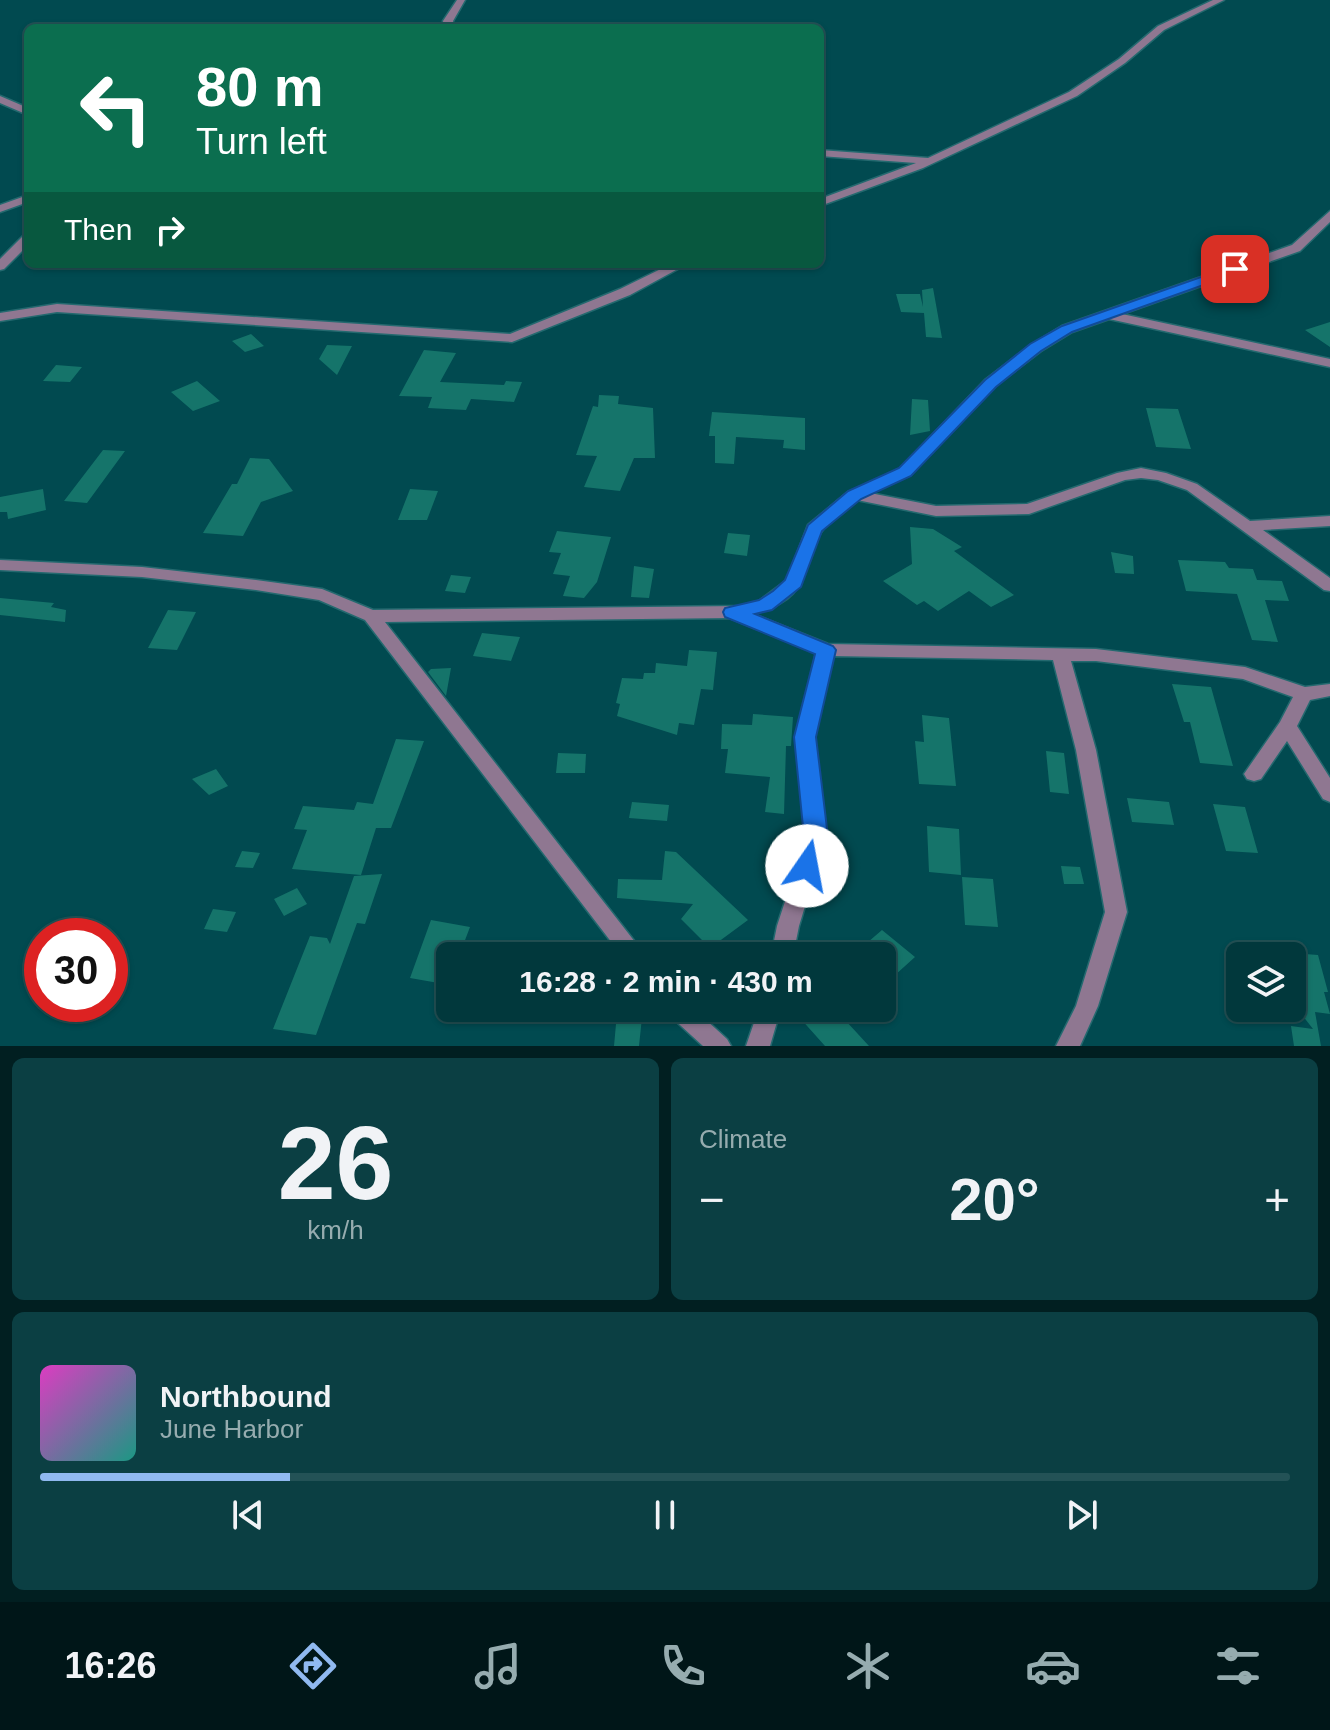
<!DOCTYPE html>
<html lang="en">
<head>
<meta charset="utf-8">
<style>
  :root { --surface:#01383c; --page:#0b3f43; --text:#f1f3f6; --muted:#96acaf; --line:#235256; --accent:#90b9f0 }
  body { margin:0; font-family:Helvetica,sans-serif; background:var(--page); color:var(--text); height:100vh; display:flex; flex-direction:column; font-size:30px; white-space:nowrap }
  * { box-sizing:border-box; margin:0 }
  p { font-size:26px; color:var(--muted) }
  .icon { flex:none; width:44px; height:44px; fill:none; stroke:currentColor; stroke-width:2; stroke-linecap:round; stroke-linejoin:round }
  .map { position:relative; height:1046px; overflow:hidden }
  .side { display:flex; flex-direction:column; gap:12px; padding:12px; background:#011f21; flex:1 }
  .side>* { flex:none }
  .top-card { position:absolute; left:24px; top:24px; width:800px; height:244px; border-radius:12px; box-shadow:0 2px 6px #0004,0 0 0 2px var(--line); background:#0b6e4f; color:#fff; overflow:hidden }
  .fabs { position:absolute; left:1226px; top:942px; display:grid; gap:16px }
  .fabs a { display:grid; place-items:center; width:80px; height:80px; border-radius:12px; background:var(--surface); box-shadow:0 2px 6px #0004,0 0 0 2px var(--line); font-size:40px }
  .speed { position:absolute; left:24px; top:918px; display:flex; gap:16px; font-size:40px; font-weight:700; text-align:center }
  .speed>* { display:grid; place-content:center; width:104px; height:104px; border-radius:50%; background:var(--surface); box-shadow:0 2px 6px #0004,0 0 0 2px var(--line); line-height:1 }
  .speed .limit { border:12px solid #d22; background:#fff; color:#111 }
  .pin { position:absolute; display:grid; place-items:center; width:68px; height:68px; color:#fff; margin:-34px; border-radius:16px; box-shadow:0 4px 12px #0006 }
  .me { position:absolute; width:88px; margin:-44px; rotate:12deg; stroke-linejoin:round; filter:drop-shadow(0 0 6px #0008) }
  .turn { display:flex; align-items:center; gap:28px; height:168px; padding:0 40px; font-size:36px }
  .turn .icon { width:104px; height:104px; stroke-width:2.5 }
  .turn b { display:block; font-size:56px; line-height:68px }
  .then { display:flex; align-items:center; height:76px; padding:0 40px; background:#0003; gap:16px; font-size:30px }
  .big { font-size:60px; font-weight:700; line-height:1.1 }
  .side .widget { flex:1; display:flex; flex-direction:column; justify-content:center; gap:12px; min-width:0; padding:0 28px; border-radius:12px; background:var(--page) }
  .side .dial { align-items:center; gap:0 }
  .dial b { font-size:104px; line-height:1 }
  .song { display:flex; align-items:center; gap:24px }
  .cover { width:96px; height:96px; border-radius:12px; background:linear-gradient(135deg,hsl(310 70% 55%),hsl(170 70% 35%)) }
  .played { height:8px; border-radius:4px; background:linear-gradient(90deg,var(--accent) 20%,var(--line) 20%) }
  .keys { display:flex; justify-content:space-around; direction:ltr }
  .heat { display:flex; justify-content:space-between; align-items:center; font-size:44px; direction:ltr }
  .side .tiles { flex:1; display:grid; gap:12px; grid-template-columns:1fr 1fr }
  .widget:last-child { grid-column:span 2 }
  .trip { position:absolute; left:436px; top:942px; width:460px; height:80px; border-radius:12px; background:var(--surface); box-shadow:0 2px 6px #0004,0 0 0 2px var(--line); font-weight:700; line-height:80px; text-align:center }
  .dock { display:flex; height:128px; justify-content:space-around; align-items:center; background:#001618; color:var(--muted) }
  .dock .icon { width:56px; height:56px }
  .dock .selected { color:var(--accent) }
  .dock b { font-size:36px; color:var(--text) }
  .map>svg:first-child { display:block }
  .building { fill:#15746a }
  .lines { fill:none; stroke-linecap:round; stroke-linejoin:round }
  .minor-casing { stroke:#24696f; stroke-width:3 }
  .minor { fill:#8f7791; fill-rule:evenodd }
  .route { fill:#1a73e8; stroke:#114b97; stroke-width:2 }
</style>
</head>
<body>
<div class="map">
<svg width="1330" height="1046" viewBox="0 0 1330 1046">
  <rect width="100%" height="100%" fill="#014a50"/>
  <path class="building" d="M933 288 942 338 926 337 924 313 901 312 896 294H920L923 307 922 290Z
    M1330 322V347L1305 330Z
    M251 334 264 346 245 352 232 341Z
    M327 345 352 346 337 375 319 359Z
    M424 350 456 353 440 382 504 385 506 381 522 382 514 402 471 399 466 410 428 408 432 397 399 396Z
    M56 365 82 367 70 382 43 381Z
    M197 381 220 401 193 411 171 392Z
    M599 395 619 396 618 404 653 408 655 458H634L620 491 584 487 597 456 576 455 593 406 598 407Z
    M912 399 928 400 930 431 910 435Z
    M1146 408 1178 409 1191 449 1156 447Z
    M712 412 805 418V450L783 448 784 440 736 437 734 464 715 463V436H709Z
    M103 450 125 451 87 503 64 501Z
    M250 458 269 459 293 491 261 502 243 536 203 533 232 484H237Z
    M43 489 46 510 8 519 7 512H0V497Z
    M410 489 438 491 427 520H398Z
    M910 527 933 529 962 547 954 551 1014 595 991 607 969 591 938 611 924 601 917 605 883 581 912 564Z
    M557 531 611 537 597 582 584 598 563 596 570 576 553 574 561 553 549 552Z
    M728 533 750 535 747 556 724 553Z
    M1111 552 1133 556 1134 574 1115 573Z
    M1178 560 1225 562 1229 568 1253 569 1257 580 1282 581 1289 601 1265 600 1278 642 1252 640 1237 594 1186 591Z
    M634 566 654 569 649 598 631 597Z
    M451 575 471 577 465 593 445 591Z
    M0 598 54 603 51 607 66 610 65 622 0 615Z
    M168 610 196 612 177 650 148 648Z
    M482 633 520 637 511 661 473 656Z
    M689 650 717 652 713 690 701 689 694 725 679 723 677 735 617 716 620 704 616 703 622 678 643 679 644 673H655L656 663 687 666Z
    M451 668 446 696 428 672 431 669Z
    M1172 684 1211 687 1233 766 1200 763 1190 722H1184Z
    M753 714 793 717 791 746H786L784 814 765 812 770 777 725 773 728 749H721L722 724 752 725Z
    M922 715 949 718 956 786 919 784 915 741 924 742Z
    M396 739 424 741 391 828H376L361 875 292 869 307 830 294 829 303 806 354 810 357 802 373 804Z
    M1046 751 1064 753 1069 794 1050 792Z
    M558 753 586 754 585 773H556Z
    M216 769 228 786 209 795 192 779Z
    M1127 798 1169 802 1174 825 1132 822Z
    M632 802 669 805 667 821 629 818Z
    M1213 804 1245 807 1258 853 1226 851Z
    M927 826 959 829 961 875 929 872Z
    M242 851 260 853 253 868 235 867Z
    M665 851 676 852 748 920 710 948 681 919 693 904 617 898 618 879 662 880Z
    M1061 866 1080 867 1084 884H1064Z
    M382 874 365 924 357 923 316 1035 273 1029 310 936 327 938 330 944 354 876Z
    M962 877 993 879 998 927 965 925Z
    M297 888 307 904 284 916 274 899Z
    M213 909 236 912 227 932 204 929Z
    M431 920 470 927 459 956H450V985L410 978Z
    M882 930 915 957 894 976 882 966V956H870L861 948Z
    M1292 953 1318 955 1328 992H1324L1330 1014 1315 1012 1321 1046H1294L1291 1026 1313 1029 1292 1002Z
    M567 1008H643L639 1046H614L616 1024 566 1021Z
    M791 1008H834L869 1046H825Z"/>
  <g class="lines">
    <defs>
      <path id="minor" d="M457 0H465L453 21 454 28H444L443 21Z
        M1213 0H1224L1164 30 1125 63 1077 96 923 168 820 206V199L916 163 820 156V150L928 158 1069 92 1119 59 1158 26Z
        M0 96 28 108V115L0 103Z
        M28 195V202L0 212V205Z
        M1330 211V222L1300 251 1122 314 1330 359V367L1109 319 1072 332 1041 351 995 386 910 475 870 493 936 506 1027 504 1117 473 1141 468 1166 473 1197 484 1250 521 1330 516V526L1263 530 1330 578V591L1324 590 1187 490 1158 480 1141 478 1125 480 1029 514 936 516 857 500C846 510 827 521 820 534 798 575 811 598 753 614L828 644 1096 649 1245 667 1305 687 1330 684V696L1310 700 1297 726 1330 778V802L1323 799 1287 741 1261 779 1254 781 1247 779 1244 774 1280 722 1293 697 1243 679 1096 661H1071L1096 750 1127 912 1098 1006 1080 1046H1056L1076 1006 1105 912 1076 750 1053 660 833 656 814 737 826 837 799 926 793 956H771L777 926 806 837 796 737 816 653 730 618 385 622 646 956H622L365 620 319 600 256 590 142 577 0 570V560L142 567 256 580 322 589 373 610 740 606 759 601 787 580 808 525 848 492 900 469 985 380 1031 345 1062 326 1292 245Z
        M28 234V245L4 269 0 270V259L24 235Z
        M671 264H687L630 295 512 342 57 312 0 321V313L57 304 510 334 620 289Z
        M666 1008H693L727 1039 731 1046H703L669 1015Z
        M759 1008H781L770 1046H746Z"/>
    </defs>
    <use href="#minor" class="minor-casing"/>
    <use href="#minor" class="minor"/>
  </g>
  <path class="route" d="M1235 265 1240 266V272L1072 332 1041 351 996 387 911 476 861 499 822 531 801 587 772 610 755 614 833 646 836 650 816 737 828 837 815 873 807 876 798 873 795 866 804 837 794 737 815 654 725 617 723 612 725 608 759 600 773 591 785 580 808 525 848 491 899 468 985 380 1030 344 1062 326Z"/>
</svg>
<div class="fabs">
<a><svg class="icon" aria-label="layers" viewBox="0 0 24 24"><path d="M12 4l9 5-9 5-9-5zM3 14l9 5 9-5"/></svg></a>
</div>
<div class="speed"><div class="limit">30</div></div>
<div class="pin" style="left:1235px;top:269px;background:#d93025"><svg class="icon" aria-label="arrive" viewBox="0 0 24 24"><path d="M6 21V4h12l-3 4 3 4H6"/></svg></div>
<svg class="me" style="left:807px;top:866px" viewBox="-20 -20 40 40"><circle r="19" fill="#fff"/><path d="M0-13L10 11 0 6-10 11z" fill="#1a73e8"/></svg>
<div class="trip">16:28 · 2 min · 430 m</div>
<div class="top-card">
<div class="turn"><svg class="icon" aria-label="left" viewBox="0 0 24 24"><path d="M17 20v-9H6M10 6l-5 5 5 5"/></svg><div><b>80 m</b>Turn left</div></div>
<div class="then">Then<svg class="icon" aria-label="right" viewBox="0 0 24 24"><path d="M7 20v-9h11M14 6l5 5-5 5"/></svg></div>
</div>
</div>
<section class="side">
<div class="tiles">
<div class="widget dial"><b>26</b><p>km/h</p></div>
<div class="widget"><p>Climate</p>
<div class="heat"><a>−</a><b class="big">20°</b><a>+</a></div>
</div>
<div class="widget">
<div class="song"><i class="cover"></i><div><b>Northbound</b><p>June Harbor</p></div></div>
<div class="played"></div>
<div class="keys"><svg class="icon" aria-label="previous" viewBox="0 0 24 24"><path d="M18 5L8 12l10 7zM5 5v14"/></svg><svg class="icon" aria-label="pause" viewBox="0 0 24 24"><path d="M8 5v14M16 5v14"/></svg><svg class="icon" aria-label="next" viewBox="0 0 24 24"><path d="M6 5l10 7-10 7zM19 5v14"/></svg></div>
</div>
</div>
</section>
<nav class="dock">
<b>16:26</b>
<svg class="icon selected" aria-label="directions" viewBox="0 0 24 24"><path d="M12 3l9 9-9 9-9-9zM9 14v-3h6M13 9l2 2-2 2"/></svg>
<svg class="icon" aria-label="music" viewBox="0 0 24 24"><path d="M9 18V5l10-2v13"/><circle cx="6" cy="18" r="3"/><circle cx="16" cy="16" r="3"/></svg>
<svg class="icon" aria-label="phone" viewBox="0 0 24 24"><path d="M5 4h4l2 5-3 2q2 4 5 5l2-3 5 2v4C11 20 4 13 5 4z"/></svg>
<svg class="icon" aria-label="climate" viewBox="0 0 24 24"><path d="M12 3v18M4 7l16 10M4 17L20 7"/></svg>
<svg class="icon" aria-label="car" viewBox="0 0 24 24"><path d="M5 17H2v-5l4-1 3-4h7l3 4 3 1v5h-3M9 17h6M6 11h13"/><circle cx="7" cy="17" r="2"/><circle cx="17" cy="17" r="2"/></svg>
<svg class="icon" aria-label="filters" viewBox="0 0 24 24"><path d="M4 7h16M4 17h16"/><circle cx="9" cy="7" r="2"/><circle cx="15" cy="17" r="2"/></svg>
</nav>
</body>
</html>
